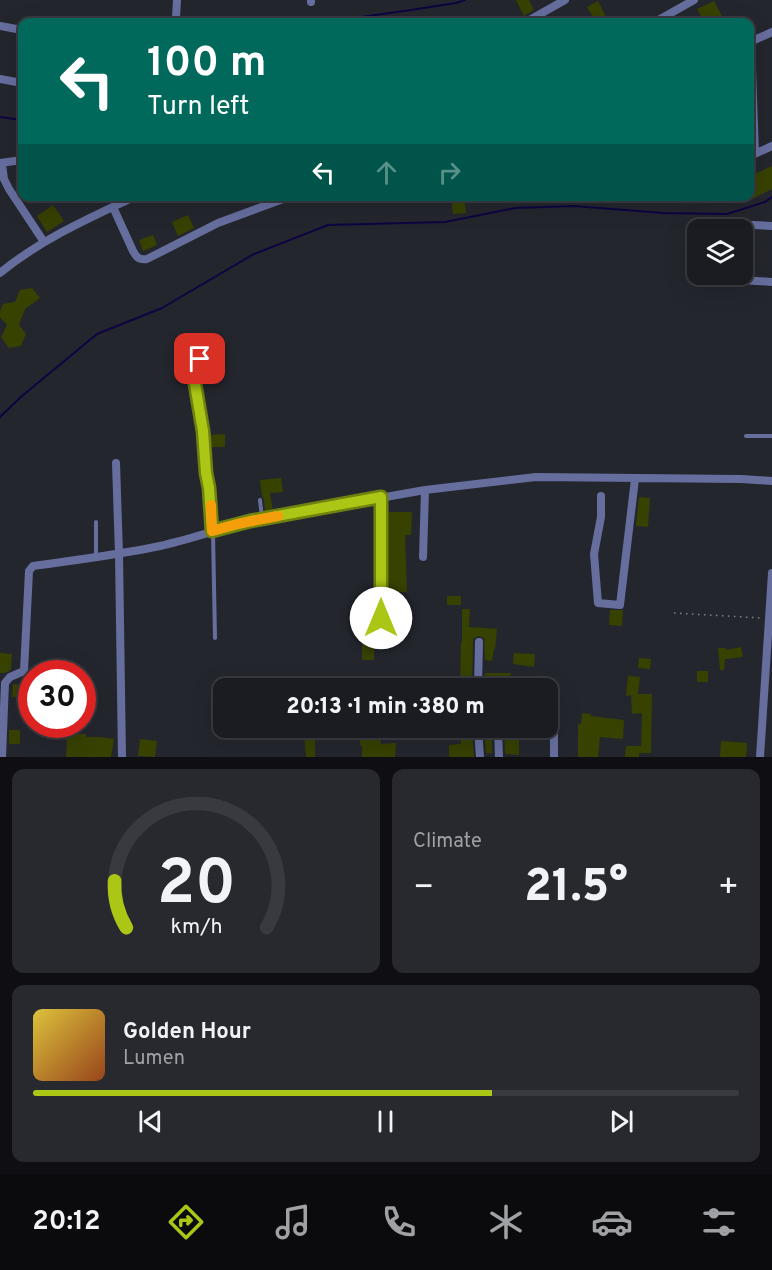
<!DOCTYPE html>
<html lang="en">
<head>
<meta charset="utf-8">
<style>
  :root { --surface:#1b1c22; --page:#28292f; --text:#f1f3f6; --muted:#a0a1a5; --line:#393a40; --accent:#abc615 }
  body { margin:0; font-family:Overpass,sans-serif; background:var(--page); color:var(--text); height:100vh; display:flex; flex-direction:column; font-size:22px; white-space:nowrap }
  * { box-sizing:border-box; margin:0 }
  p { font-size:20px; color:var(--muted) }
  .icon { flex:none; width:33px; height:33px; fill:none; stroke:currentColor; stroke-width:2; stroke-linecap:round; stroke-linejoin:round }
  .map { position:relative; height:757px; overflow:hidden }
  .panel { display:flex; flex-direction:column; gap:12px; padding:12px; background:#0f0f13; flex:1 }
  .panel>* { flex:none }
  .top-card { position:absolute; left:18px; top:18px; width:736px; height:183px; border-radius:12px; box-shadow:0 6px 24px #0002,0 0 0 2px var(--line); background:#00695c; color:#fff; overflow:hidden }
  .controls { position:absolute; left:687px; top:219px; display:grid; gap:12px }
  .controls a { display:grid; place-items:center; width:66px; height:66px; border-radius:12px; background:var(--surface); box-shadow:0 6px 24px #0002,0 0 0 2px var(--line); font-size:30px }
  .speed { position:absolute; left:18px; top:660px; display:flex; gap:12px; font-size:30px; font-weight:700; text-align:center }
  .speed>* { display:grid; place-content:center; width:78px; height:78px; border-radius:50%; background:var(--surface); box-shadow:0 6px 24px #0002,0 0 0 2px var(--line); line-height:1 }
  .speed .limit { border:9px solid #d22; background:#fff; color:#111 }
  .pin { position:absolute; display:grid; place-items:center; width:51px; height:51px; color:#fff; margin:-26px; border-radius:12px; box-shadow:0 3px 9px #0006 }
  .me { position:absolute; width:66px; margin:-33px; rotate:0deg; stroke-linejoin:round; filter:drop-shadow(0 0 4px #0008) }
  .turn { display:flex; align-items:center; gap:21px; height:126px; padding:0 30px; font-size:27px }
  .turn .icon { width:78px; height:78px; stroke-width:2.5 }
  .turn b { display:block; font-size:42px; line-height:51px }
  .lanes { display:flex; align-items:center; height:57px; padding:0 30px; background:#0003; justify-content:center; gap:30px; direction:ltr }
  .lanes .off { opacity:.35 }
  .big { font-size:45px; font-weight:800; line-height:1.1 }
  .panel .card { flex:1; display:flex; flex-direction:column; justify-content:center; gap:9px; min-width:0; padding:0 21px; border-radius:12px; background:var(--page) }
  .panel .dial { align-items:center; gap:0 }
  .dial svg { height:156px; overflow:visible; fill:none; stroke:var(--line); stroke-width:7; stroke-linecap:round; text-anchor:middle }
  .dial text { fill:var(--text); stroke:none }
  .song { display:flex; align-items:center; gap:18px }
  .cover { width:72px; height:72px; border-radius:9px; background:linear-gradient(135deg,hsl(50 70% 55%),hsl(20 70% 35%)) }
  .played { height:6px; border-radius:3px; background:linear-gradient(90deg,var(--accent) 65%,var(--line) 65%) }
  .keys { display:flex; justify-content:space-around; direction:ltr }
  .heat { display:flex; justify-content:space-between; align-items:center; font-size:33px; direction:ltr }
  .panel .tiles { flex:1; display:grid; gap:12px; grid-template-columns:1fr 1fr }
  .card:last-child { grid-column:span 2 }
  .trip { position:absolute; left:213px; top:678px; width:345px; height:60px; border-radius:12px; background:var(--surface); box-shadow:0 6px 24px #0002,0 0 0 2px var(--line); font-weight:800; line-height:60px; text-align:center }
  .menu { display:flex; height:96px; justify-content:space-around; align-items:center; background:#0b0b0e; color:var(--muted) }
  .menu .icon { width:42px; height:42px }
  .menu .current { color:var(--accent) }
  .menu b { font-size:27px; color:var(--text) }
  .map>svg:first-child { display:block }
  .lines { fill:none; stroke-linecap:round; stroke-linejoin:round }
  .stream { stroke:#0d0542; stroke-width:2 }
  .building { fill:#374100 }
  .path { stroke:#82848a; stroke-width:1.5; stroke-dasharray:1.5 4.5; stroke-linecap:butt }
  .lane { stroke:#666e9e; stroke-width:4 }
  .street { stroke:#666e9e; stroke-width:8 }
  .route-casing { stroke:#6f810e; stroke-width:15 }
  .route { stroke:#abc615; stroke-width:10 }
  .slow { stroke:#f59e0b; stroke-width:10 }
</style>
</head>
<body>
<div class="map">
<svg width="772" height="757" viewBox="0 0 772 757">
  <rect width="100%" height="100%" fill="#24262e"/>
  <g class="lines">
    <path class="stream" d="M326 22 411 10 456 3 465 0
      M0 117 22 120
      M0 417 22 396 97 334 162 308 254 254 328 225 445 222 515 208 574 206 663 213 727 214 765 202 772 197"/>
  </g>
  <path class="building" d="M516 0H529L534 10 524 16Z
    M598 1 606 17 596 22 587 7Z
    M714 1 725 22H704L697 9Z
    M772 166V189L750 200V176Z
    M451 196H464L466 213 453 214Z
    M53 205 64 221 47 232 37 216Z
    M188 215 194 228 178 236 172 222Z
    M153 235 157 245 143 251 139 240Z
    M32 288 40 298 25 309 19 325 26 334 21 346 9 348 1 337 7 325 0 317V312L3 304 15 302 20 290Z
    M222 341 225 356 206 360 205 355 199 353 198 346Z
    M225 434V447H211L210 435Z
    M281 478 283 492 270 493 273 511 265 512 264 500 262 496 260 480Z
    M639 497 650 498 648 527 636 526Z
    M387 512H412L411 535H405L407 592H388Z
    M447 596H461V605H447Z
    M366 597H375L373 623 362 622V616L355 614 359 598H366Z
    M462 609H470L469 627 497 629 495 649H494L492 661 485 660 484 638 479 636 473 639 472 688H460L461 642H462Z
    M610 610H623L622 626 609 625Z
    M362 644H374V660H362Z
    M741 647 743 657 725 659 724 670H720L718 648H726L725 650Z
    M0 653 12 654 11 670 5 673H0Z
    M514 653 535 654 534 667 513 664Z
    M639 658 651 659 650 669 638 668Z
    M697 671H708V682H697Z
    M485 673H511L510 685 495 684V688H484Z
    M628 676 640 677 638 694H652L651 753H639V757H625L626 746H641L642 713 632 714 631 695 626 696Z
    M13 684 23 685 21 698 12 697Z
    M582 713 591 714V716L624 720 623 739 600 737 598 757H578V724H581Z
    M66 726 77 727 76 734H86V737H100L114 739 111 757H66L67 740H65Z
    M359 728H380L381 744 396 743 395 757H362V745L360 746Z
    M461 728H472L474 757H449V745L461 744Z
    M484 728H492V753H486Z
    M504 728H548V738H539L538 740 519 739V755L505 754Z
    M9 730H20V744H9Z
    M315 734V757H306L304 735Z
    M140 739 157 741 155 757 138 756Z
    M721 741 747 743 746 757H720Z"/>
  <g class="lines">
    <path class="path" d="M674 613 761 618"/>
    <path class="lane" d="M746 436H772
      M260 500 262 518
      M213 533 215 638
      M96 556V522"/>
    <path class="street" d="M311 2V0
      M176 18 177 0
      M526 22 565 0
      M655 22 694 0
      M0 26 22 30
      M751 41 755 153
      M750 42 772 32
      M0 79 22 83
      M750 156 772 146
      M0 163 22 160
      M2 164 4 179 9 189 44 242
      M113 207 133 251C137 258 139 260 147 259L218 223 291 196
      M753 225 772 226
      M0 273C40 240 89 218 136 196
      M742 280 772 282
      M200 359 195 371 194 378 203 431 206 473 209 488 212 531
      M116 463 119 554 122 757
      M601 496V517L594 554 598 603 620 605 635 479
      M381 497V618
      M423 557 425 490
      M539 680C544 682 547 685 549 690 555 704 554 741 554 757
      M478 688 479 642
      M478 728 480 757
      M498 728 499 757
      M2 757 5 683 10 677 24 671 29 571 33 566C75 560 118 555 160 546 194 538 227 526 262 519L425 490 536 477 741 479 772 481
      M760 757 772 573"/>
  </g>
  <g class="lines">
    <defs>
      <path id="route" d="M200 359 195 370 194 378 203 431 206 473 209 488 212 531 250 521 381 497V618"/>
    </defs>
    <use href="#route" class="route-casing"/>
    <use href="#route" class="route"/>
    <path class="slow" d="M211 505 212 531 237 524 278 516"/>
  </g>
</svg>
<div class="controls">
<a><svg class="icon" aria-label="layers" viewBox="0 0 24 24"><path d="M12 4l9 5-9 5-9-5zM3 14l9 5 9-5"/></svg></a>
</div>
<div class="speed"><div class="limit">30</div></div>
<div class="pin" style="left:200px;top:359px;background:#d93025"><svg class="icon" aria-label="arrive" viewBox="0 0 24 24"><path d="M6 21V4h12l-3 4 3 4H6"/></svg></div>
<svg class="me" style="left:381px;top:618px" viewBox="-20 -20 40 40"><circle r="19" fill="#fff"/><path d="M0-13L10 11 0 6-10 11z" fill="#abc615"/></svg>
<div class="trip">20:13 · 1 min · 380 m</div>
<div class="top-card">
<div class="turn"><svg class="icon" aria-label="left" viewBox="0 0 24 24"><path d="M17 20v-9H6M10 6l-5 5 5 5"/></svg><div><b>100 m</b>Turn left</div></div>
<div class="lanes"><svg class="icon" aria-label="left" viewBox="0 0 24 24"><path d="M17 20v-9H6M10 6l-5 5 5 5"/></svg><svg class="icon off" aria-label="ahead" viewBox="0 0 24 24"><path d="M12 20V5M6 11l6-6 6 6"/></svg><svg class="icon off" aria-label="right" viewBox="0 0 24 24"><path d="M7 20v-9h11M14 6l5 5-5 5"/></svg></div>
</div>
</div>
<section class="panel">
<div class="tiles">
<div class="card dial"><svg viewBox="0 0 100 80">
<path d="M14 69A42 42 0 1 1 86 69"/>
<path d="M14 69A42 42 0 0 1 8 45" stroke="#abc615"/>
<text x="50" y="56" font-size="32" font-weight="700">20</text>
<text x="50" y="72" font-size="11">km/h</text>
</svg></div>
<div class="card"><p>Climate</p>
<div class="heat"><a>−</a><b class="big">21.5°</b><a>+</a></div>
</div>
<div class="card">
<div class="song"><i class="cover"></i><div><b>Golden Hour</b><p>Lumen</p></div></div>
<div class="played"></div>
<div class="keys"><svg class="icon" aria-label="previous" viewBox="0 0 24 24"><path d="M18 5L8 12l10 7zM5 5v14"/></svg><svg class="icon" aria-label="pause" viewBox="0 0 24 24"><path d="M8 5v14M16 5v14"/></svg><svg class="icon" aria-label="next" viewBox="0 0 24 24"><path d="M6 5l10 7-10 7zM19 5v14"/></svg></div>
</div>
</div>
</section>
<nav class="menu">
<b>20:12</b>
<svg class="icon current" aria-label="directions" viewBox="0 0 24 24"><path d="M12 3l9 9-9 9-9-9zM9 14v-3h6M13 9l2 2-2 2"/></svg>
<svg class="icon" aria-label="music" viewBox="0 0 24 24"><path d="M9 18V5l10-2v13"/><circle cx="6" cy="18" r="3"/><circle cx="16" cy="16" r="3"/></svg>
<svg class="icon" aria-label="phone" viewBox="0 0 24 24"><path d="M5 4h4l2 5-3 2q2 4 5 5l2-3 5 2v4C11 20 4 13 5 4z"/></svg>
<svg class="icon" aria-label="climate" viewBox="0 0 24 24"><path d="M12 3v18M4 7l16 10M4 17L20 7"/></svg>
<svg class="icon" aria-label="car" viewBox="0 0 24 24"><path d="M5 17H2v-5l4-1 3-4h7l3 4 3 1v5h-3M9 17h6M6 11h13"/><circle cx="7" cy="17" r="2"/><circle cx="17" cy="17" r="2"/></svg>
<svg class="icon" aria-label="filters" viewBox="0 0 24 24"><path d="M4 7h16M4 17h16"/><circle cx="9" cy="7" r="2"/><circle cx="15" cy="17" r="2"/></svg>
</nav>
</body>
</html>
